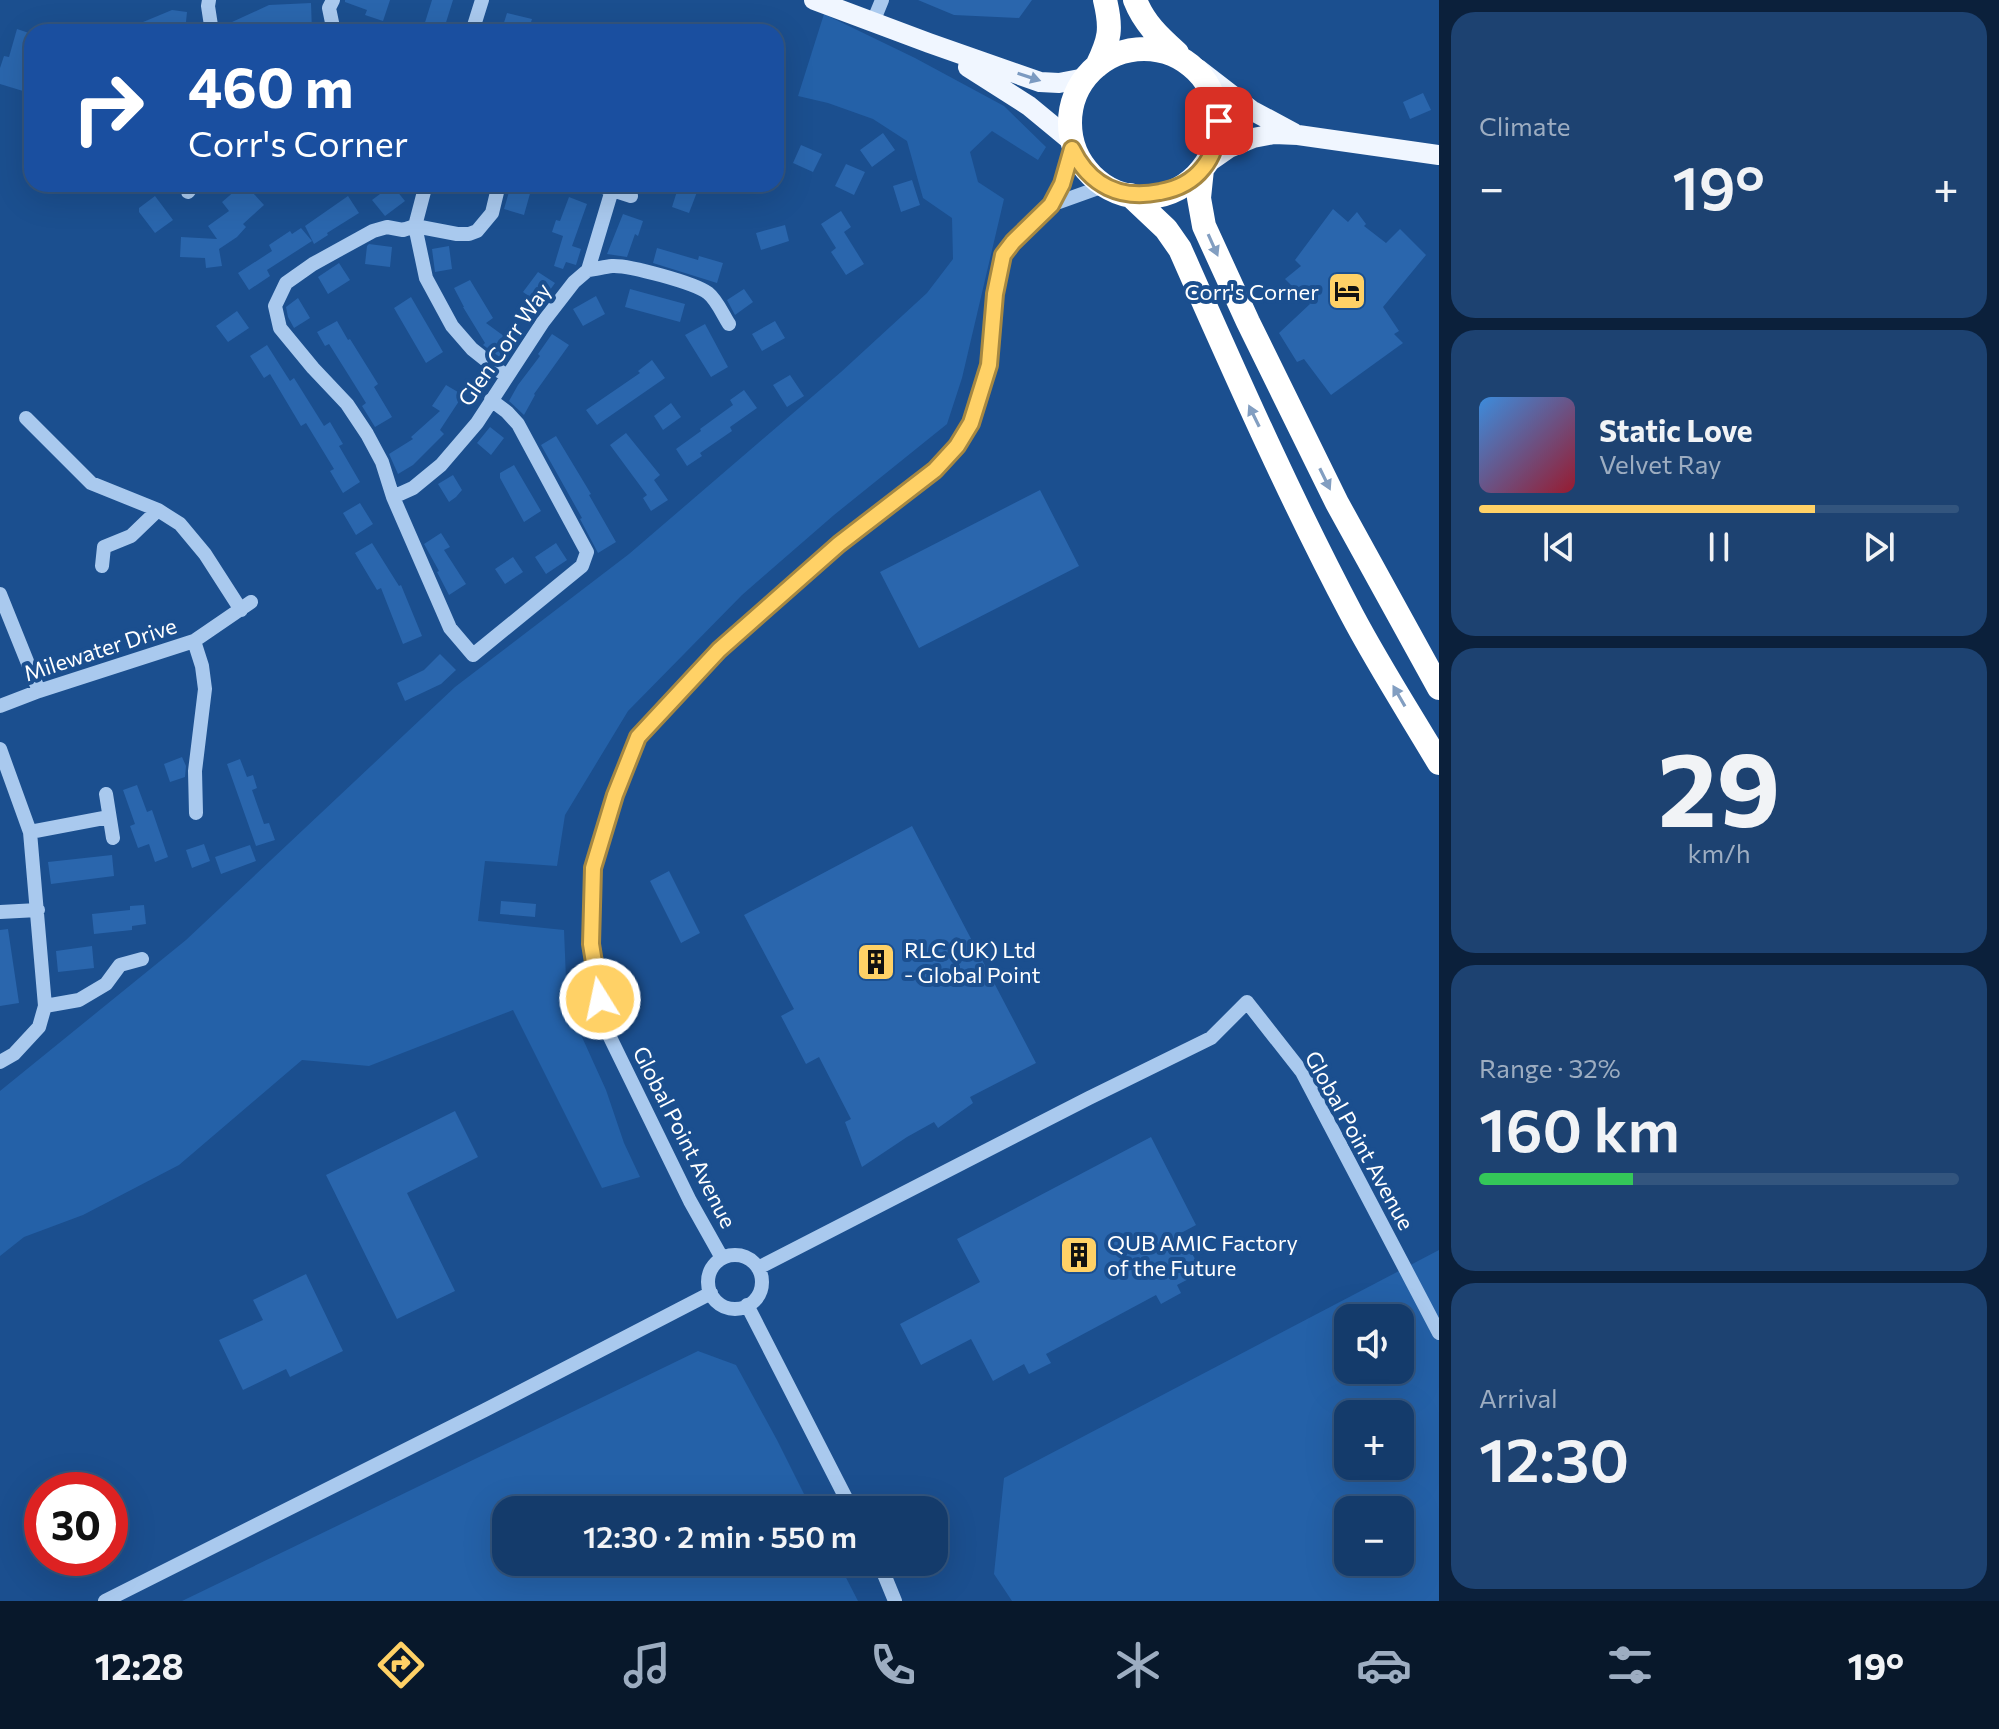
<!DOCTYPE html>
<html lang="en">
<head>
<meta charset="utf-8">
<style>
  :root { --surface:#143b6b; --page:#1d4271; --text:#f1f3f6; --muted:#9dadc1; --line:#33557e; --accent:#ffd166 }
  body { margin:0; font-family:Commissioner,sans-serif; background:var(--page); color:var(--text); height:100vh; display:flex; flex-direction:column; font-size:30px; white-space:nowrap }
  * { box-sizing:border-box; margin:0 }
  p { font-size:26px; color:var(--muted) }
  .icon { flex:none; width:44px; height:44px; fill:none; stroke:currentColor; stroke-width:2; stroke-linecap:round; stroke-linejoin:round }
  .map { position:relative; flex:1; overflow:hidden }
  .sheet { display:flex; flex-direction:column; gap:12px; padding:12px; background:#0b203b; width:560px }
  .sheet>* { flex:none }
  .hud { position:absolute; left:24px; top:24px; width:760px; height:168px; border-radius:24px; box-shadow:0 8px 32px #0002,0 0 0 2px var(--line); background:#1a4fa0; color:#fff; overflow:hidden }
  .fabs { position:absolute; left:1334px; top:1304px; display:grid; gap:16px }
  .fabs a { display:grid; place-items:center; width:80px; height:80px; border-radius:16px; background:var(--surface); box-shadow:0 8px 32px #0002,0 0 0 2px var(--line); font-size:40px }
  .speed { position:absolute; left:24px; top:1472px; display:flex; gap:16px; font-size:40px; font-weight:700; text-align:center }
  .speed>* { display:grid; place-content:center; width:104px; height:104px; border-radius:50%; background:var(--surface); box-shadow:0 8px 32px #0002,0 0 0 2px var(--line); line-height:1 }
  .speed .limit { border:12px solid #d22; background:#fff; color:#111 }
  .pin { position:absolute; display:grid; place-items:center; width:68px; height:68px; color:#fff; margin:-34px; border-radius:16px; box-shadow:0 4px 12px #0006 }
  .me { position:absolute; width:88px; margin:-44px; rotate:350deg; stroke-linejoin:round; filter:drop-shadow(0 0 6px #0008) }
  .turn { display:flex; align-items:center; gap:28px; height:168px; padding:0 32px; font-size:36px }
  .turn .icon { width:104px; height:104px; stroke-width:2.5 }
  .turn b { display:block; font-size:56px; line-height:68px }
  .big { font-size:60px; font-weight:600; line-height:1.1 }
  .sheet .card { flex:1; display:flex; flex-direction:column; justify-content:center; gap:12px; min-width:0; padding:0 28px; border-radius:24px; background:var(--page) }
  .sheet .dial { align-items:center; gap:0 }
  .dial b { font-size:104px; line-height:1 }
  .song { display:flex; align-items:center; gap:24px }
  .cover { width:96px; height:96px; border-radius:12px; background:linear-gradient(135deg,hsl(210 70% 55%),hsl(350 70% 35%)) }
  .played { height:8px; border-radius:4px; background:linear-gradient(90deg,var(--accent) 70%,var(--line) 70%) }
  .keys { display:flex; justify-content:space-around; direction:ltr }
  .heat { display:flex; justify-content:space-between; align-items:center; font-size:44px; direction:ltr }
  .charge { height:12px; border-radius:6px; background:linear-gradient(90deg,#34c759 32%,var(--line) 0) }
  .trip { position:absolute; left:492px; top:1496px; width:456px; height:80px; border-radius:24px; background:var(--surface); box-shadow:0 8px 32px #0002,0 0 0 2px var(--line); font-weight:600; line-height:80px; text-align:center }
  .dock { display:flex; height:128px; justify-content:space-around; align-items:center; background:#08182b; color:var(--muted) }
  .dock .icon { width:56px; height:56px }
  .dock .active { color:var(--accent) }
  .dock b { font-size:36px; color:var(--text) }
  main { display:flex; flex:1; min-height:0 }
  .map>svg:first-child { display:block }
  .green { fill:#2461a8; fill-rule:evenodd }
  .building { fill:#2a66ad }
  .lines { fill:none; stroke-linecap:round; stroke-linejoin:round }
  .minor { stroke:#a9c9ee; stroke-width:14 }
  .major { stroke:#f0f6ff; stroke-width:20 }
  .highway { stroke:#fff; stroke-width:24 }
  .oneway { fill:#7b9ac1 }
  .oneway2 { fill:#829ec1 }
  .route-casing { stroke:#a68842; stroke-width:20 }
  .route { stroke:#ffd166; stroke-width:14 }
  .labels { text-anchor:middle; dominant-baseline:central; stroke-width:8; stroke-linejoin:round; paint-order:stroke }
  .poi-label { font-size:22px; fill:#fff; stroke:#1b4f8f; text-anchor:start }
  .street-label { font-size:22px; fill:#fff; stroke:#1b4f8f }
</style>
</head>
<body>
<main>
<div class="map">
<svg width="1439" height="1601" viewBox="0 0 1439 1601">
  <rect width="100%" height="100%" fill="#1b4f8f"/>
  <path class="green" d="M824 14 915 58 1004 106 1046 147 1038 160 992 131 970 152 978 182 1004 199 962 378 947 424 834 515 742 595 628 711 565 815 557 866 485 861 478 921 564 930 567 1004 606 1090 624 1143 640 1177 602 1188 513 1010 369 1066 302 1060 179 1165 83 1215 24 1237 0 1256V1091L186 940 455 687 629 554 841 372 927 293 953 259 952 218 923 198 907 141 873 119 828 103 798 96Z
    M1439 1250V1601H1012L994 1574 1004 1478ZM1348 1318H1400V1370H1348ZM1348 1414H1400V1466H1348ZM1348 1510H1400V1562H1348Z
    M698 1351 736 1365 777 1440 812 1510H506V1562H838L858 1601H182Z"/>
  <path class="building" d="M345 0H390L383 21 365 15 367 10 345 2Z
    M432 0H453L443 32H422Z
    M918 0H1032L1019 18 954 15Z
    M311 3 312 32H236L232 22 269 5Z
    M172 10 187 12 185 32 155 29 156 32H119Z
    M507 13 532 19 528 32H501Z
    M17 29 32 34V88L24 86 23 91 0 84V68L4 56 9 57Z
    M1423 93 1431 110 1410 119 1403 102Z
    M883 133 895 150 872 167 860 150Z
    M801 145 822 154 813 172 793 163Z
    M846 164 865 172 854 195 835 186Z
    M912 180 920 205 901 212 893 186Z
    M243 184H264L253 193 264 205 243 224 246 227 237 237 219 249 222 266 206 268 205 258 180 257 181 237 217 239 208 226 229 211 222 202Z
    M392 185 405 201 385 216 372 200Z
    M511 185 531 190 524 215 504 209Z
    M679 185 697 192 689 213 672 207Z
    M155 196 173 220 155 233 139 212V208Z
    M348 196 359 213 327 233 328 235 314 244 305 226Z
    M569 197 587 204 572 246 581 249 576 265 566 262 563 269 554 266 563 236 552 232 556 220 560 221Z
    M1333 209 1348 222 1357 212 1366 224 1364 226 1386 243 1400 229 1426 255 1383 307 1399 331 1394 334 1403 343 1331 395 1304 359 1297 362 1279 333 1310 304 1285 279 1301 266 1295 260Z
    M841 211 851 227 844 232 864 264 846 275 831 252 836 248 821 224Z
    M623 214 643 221 638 236 635 234 627 257 607 254Z
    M785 225 789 241 761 250 756 233Z
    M301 228 312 241 267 270 270 276 249 290 238 273 272 251 269 245 290 231 292 234Z
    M369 244 392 247 390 267 365 264 367 246Z
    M449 246 452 269 435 272 432 249Z
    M657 248 698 260 699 256 723 263 717 283 653 263Z
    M339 263 350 280 328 294 318 277Z
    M538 272 555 283 540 304 523 292Z
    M470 280 493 318 486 323 515 344 504 360 483 345 485 343 463 307H464L454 288Z
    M630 289 685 304 680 322 625 307Z
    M744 289 753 302 735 315 727 300Z
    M596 296 605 314 583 326 573 309Z
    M411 297 443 352 426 363 394 308Z
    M298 298 310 318 294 328 288 317 286 307Z
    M237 311 249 328 228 342 216 326Z
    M337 321 348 340 350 339 378 384 374 387 392 417 375 427 362 406 366 403 346 371 329 344 325 346 317 332Z
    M775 321 785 338 762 351 752 334Z
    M705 324 728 367 711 377 685 335Z
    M552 334 569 345 534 394 535 395 524 415 509 401 518 385 540 356 538 354Z
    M267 345 290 381 294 378 324 426 330 422 343 444 339 446 360 482 343 493 330 471 334 469 306 423 301 426 270 374 264 378 250 356Z
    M652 360 665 378 597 425 586 410 640 373 638 371Z
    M790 375 804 396 787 407 773 385Z
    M446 385 463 395 440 430 444 434 413 465 398 474 389 454 413 439 411 437 440 411 432 406Z
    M744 390 757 408 730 427 732 431 700 453 702 456 687 466 676 449 701 431 700 429 733 405 730 400Z
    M671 403 681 417 663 430 654 416Z
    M490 427 504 438 491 455 477 443Z
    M626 433 660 475 654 480 668 500 651 511 643 498 647 495 610 445Z
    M556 436 591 494 589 495 616 542 598 553 580 519 582 518 541 445Z
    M514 465 541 511 524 522 500 478V473Z
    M453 475 462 490 456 497 449 502 438 484Z
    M1040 490 1079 566 919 648 880 572Z
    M360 503 373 524 356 535 343 513Z
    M441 533 450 547 444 550 466 584 449 595 437 572 439 571 424 544Z
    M372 543 399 586 401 585 422 636 403 644 381 588 377 590 355 553Z
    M556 543 567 560 546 574 535 557Z
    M513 557 523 572 505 584 495 569Z
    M440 654 456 670 441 684 405 701 397 683 424 670Z
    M182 757 186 766 185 777 170 782 164 764Z
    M240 759 247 777 253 775 257 788 252 790 264 824 269 823 275 840 256 846 227 764Z
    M137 785 147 812 152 810 168 857 155 862 149 844 138 848 130 826 135 824 123 790Z
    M912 826 1036 1063 970 1097 973 1103 938 1128 934 1122 907 1137 862 1167 845 1122 851 1119 819 1057 806 1064 781 1016 794 1009 744 915Z
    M204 844 210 861 192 868 186 850Z
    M250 845 256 861 221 874 215 857Z
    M112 855 114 876 51 884 48 862Z
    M669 871 700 933 681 943 650 881Z
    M501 901 536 904 535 917 500 914Z
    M144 905 146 924 132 926V930L94 934 92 914 130 910V906Z
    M8 929 19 1003 0 1006V930Z
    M92 946 94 968 58 972 56 951Z
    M455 1111 478 1157 407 1193 455 1291 397 1319 326 1175Z
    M1151 1137 1196 1225 1181 1233 1202 1272 1177 1285 1181 1293 1161 1304 1156 1295 1046 1354 1051 1363 1029 1374 1024 1364 993 1381 971 1339 921 1365 900 1324 980 1282 957 1239Z
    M306 1274 343 1351 290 1377 286 1369 243 1390 219 1340 263 1320 253 1300Z"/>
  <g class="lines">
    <path class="minor" d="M209 0 208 6 212 32
      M333 0 329 8 334 32
      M873 22 882 0
      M472 32 482 0
      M426 184 415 226 426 278 452 326 472 349 506 376
      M594 184 631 196
      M188 192 194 184
      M1051 205 1104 186
      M588 270C596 269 604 267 612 266 629 265 695 283 708 293 717 300 723 315 729 324
      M491 400 507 412 518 424 587 552 582 566 473 655 450 628 393 497 382 462 367 434 347 404 313 368 280 328 275 306 286 283 313 264 373 231 387 227 403 230 415 226 457 234H469L477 231 492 213 499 184
      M26 418 91 483 158 510 180 524 205 554 241 610
      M393 497 413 488 441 465 477 423 543 322 574 282 588 270 612 190
      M102 566 104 547 131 536 158 510
      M0 594 39 691
      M194 641 202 666 205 689 195 771 196 813
      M0 706 39 691 194 641 251 602
      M0 749 30 832 45 1006 39 1027 14 1054 0 1062
      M106 794 113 838
      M30 832 109 817
      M0 912 38 910
      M45 1006 79 1000 106 984 120 965 142 959
      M708 1282a27 27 0 1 1 54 0a27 27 0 1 1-54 0Z
      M722 1258 690 1201 605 1027 591 944 593 868 615 795 638 737 719 650 839 544 935 470 957 446 971 423 989 365 995 294 1003 255 1013 242 1051 205 1062 184 1072 149
      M758 1268 1089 1098 1211 1038 1247 1002 1302 1072 1439 1333
      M747 1305 852 1510
      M879 1562 895 1601
      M105 1601 485 1410 711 1293"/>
    <path class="major" d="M814 0 929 43 1040 82 1059 83 1085 78
      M968 67 1029 106 1069 139
      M1198 69 1251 110 1294 133
      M1206 164 1229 148 1253 138 1274 134 1298 135 1439 155"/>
    <path class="highway" d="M1135 0C1144 23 1159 37 1177 53
      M1070 123a74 74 0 1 1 148 0a74 74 0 1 1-148 0Z
      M1097 66C1110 39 1112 29 1105 0
      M1202 169 1199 198 1204 226 1248 322 1337 503 1439 688
      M1130 195 1166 229 1180 249C1235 373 1289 496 1352 615 1379 666 1410 714 1439 763"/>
  </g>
  <defs><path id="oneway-solid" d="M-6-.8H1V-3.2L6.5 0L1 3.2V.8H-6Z" transform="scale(2)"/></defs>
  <use class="oneway" href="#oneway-solid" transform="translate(1029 77) rotate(18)"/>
  <g class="oneway2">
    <use href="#oneway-solid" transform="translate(1213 245) rotate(66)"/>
    <use href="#oneway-solid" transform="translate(1254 416) rotate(-116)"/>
    <use href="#oneway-solid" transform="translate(1325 479) rotate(64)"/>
    <use href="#oneway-solid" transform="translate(1399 696) rotate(-120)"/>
  </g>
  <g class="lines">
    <defs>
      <path id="route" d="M600 999 591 944 593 868 615 795 638 737 719 650 839 544 935 470 957 446 971 423 989 365 995 294 1003 255 1013 242 1051 205 1062 184 1072 149C1090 186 1121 200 1160 192 1177 189 1192 182 1203 168 1214 155 1218 137 1219 121"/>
    </defs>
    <use href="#route" class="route-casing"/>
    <use href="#route" class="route"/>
  </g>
  <defs>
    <symbol id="hotel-square" viewBox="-11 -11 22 22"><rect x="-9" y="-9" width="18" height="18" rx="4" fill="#ffd166" stroke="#1b4f8f"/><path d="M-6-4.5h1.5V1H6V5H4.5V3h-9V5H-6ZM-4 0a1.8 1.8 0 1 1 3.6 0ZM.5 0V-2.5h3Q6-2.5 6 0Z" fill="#111"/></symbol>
    <symbol id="building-square" viewBox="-11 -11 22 22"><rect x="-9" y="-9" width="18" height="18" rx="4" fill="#ffd166" stroke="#1b4f8f"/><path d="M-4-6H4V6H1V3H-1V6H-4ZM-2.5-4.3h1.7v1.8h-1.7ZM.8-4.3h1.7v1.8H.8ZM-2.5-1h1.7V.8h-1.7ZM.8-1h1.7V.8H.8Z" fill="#111"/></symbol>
  </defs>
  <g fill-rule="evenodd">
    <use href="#hotel-square" x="1325" y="269" width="44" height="44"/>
    <use href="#building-square" x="854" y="940" width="44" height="44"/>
    <use href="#building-square" x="1057" y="1233" width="44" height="44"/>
  </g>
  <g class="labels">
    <g class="poi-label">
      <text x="1319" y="291" text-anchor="end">Corr's Corner</text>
      <text x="904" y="949">RLC (UK) Ltd<tspan x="904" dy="25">- Global Point</tspan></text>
      <text x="1107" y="1242">QUB AMIC Factory<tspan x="1107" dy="25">of the Future</tspan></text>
    </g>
    <g class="street-label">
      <text transform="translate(504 344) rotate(-55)">Glen Corr Way</text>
      <text transform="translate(100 649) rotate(-18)">Milewater Drive</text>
      <text transform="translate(685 1137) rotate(63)">Global Point Avenue</text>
      <text transform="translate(1360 1140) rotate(61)">Global Point Avenue</text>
    </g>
  </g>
</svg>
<div class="fabs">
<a><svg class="icon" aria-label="sound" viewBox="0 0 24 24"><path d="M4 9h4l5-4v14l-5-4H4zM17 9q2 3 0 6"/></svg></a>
<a>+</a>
<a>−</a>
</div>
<div class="speed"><div class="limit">30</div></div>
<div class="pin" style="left:1219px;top:121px;background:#d93025"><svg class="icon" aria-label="arrive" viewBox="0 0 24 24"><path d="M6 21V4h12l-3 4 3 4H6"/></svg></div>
<svg class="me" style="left:600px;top:999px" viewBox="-20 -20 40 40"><circle r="17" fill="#ffd166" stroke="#fff" stroke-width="3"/><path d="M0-11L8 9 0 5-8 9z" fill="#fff"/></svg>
<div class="trip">12:30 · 2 min · 550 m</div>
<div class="hud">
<div class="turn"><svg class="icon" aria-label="right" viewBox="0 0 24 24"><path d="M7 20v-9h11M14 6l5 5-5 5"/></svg><div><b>460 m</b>Corr's Corner</div></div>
</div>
</div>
<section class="sheet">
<div class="card"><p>Climate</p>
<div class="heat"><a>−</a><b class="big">19°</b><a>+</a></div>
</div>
<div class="card">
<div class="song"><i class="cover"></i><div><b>Static Love</b><p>Velvet Ray</p></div></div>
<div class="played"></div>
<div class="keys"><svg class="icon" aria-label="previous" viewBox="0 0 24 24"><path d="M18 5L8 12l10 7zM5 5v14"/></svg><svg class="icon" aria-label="pause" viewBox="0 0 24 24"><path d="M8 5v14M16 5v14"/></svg><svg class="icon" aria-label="next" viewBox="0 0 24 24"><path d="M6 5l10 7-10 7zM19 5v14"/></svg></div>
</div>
<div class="card dial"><b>29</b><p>km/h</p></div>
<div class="card"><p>Range · 32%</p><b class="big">160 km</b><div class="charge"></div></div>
<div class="card"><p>Arrival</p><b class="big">12:30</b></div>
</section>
</main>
<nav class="dock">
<b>12:28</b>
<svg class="icon active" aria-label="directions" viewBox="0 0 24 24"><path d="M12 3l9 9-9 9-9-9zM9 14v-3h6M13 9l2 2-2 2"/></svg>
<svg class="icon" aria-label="music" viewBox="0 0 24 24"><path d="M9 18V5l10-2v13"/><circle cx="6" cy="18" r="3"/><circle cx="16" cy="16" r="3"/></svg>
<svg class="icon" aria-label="phone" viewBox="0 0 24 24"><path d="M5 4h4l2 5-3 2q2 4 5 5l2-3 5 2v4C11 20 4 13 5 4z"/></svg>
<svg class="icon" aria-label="climate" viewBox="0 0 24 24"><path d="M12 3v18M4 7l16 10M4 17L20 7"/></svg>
<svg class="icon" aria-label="car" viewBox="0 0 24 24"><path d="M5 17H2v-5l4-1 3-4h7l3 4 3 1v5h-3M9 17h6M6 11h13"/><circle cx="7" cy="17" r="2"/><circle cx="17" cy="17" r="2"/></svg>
<svg class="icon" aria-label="filters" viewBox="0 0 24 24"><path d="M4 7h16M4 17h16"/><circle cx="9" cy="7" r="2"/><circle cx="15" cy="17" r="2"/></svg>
<b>19°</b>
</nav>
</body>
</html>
